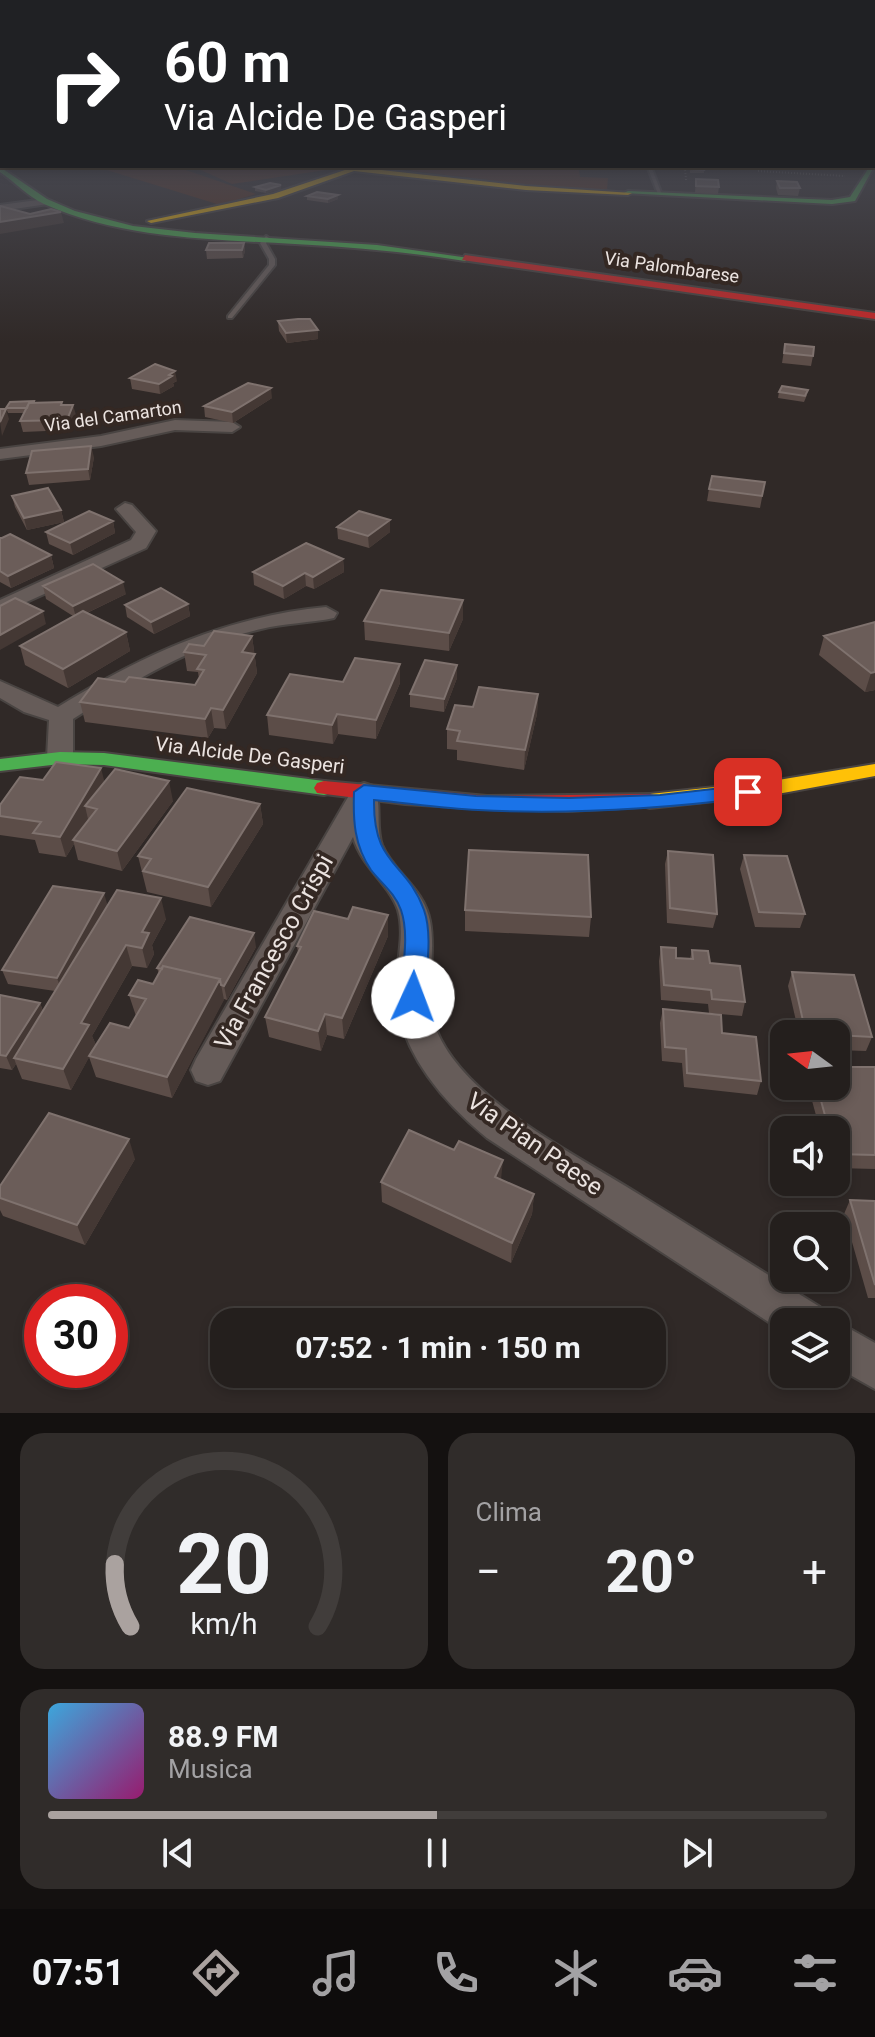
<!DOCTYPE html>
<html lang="it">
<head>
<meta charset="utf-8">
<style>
  :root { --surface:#241f1d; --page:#302c2a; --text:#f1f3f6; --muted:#a3a2a4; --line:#413d3b; --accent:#aaa29f }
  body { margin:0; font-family:Roboto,sans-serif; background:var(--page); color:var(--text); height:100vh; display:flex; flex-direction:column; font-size:30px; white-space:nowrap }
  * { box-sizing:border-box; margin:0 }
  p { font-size:26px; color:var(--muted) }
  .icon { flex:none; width:44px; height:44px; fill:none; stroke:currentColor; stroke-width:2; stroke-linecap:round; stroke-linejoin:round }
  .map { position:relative; height:1413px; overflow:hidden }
  .sheet { display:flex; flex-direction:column; gap:20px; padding:20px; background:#141110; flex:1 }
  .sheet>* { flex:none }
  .guide { position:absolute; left:0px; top:0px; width:876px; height:168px; box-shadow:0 4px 12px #0003,0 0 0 2px var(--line); background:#202124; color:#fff; overflow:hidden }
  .needle { width:52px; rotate:285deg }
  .fabs { position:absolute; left:770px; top:1020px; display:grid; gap:16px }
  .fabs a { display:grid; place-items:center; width:80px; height:80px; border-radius:16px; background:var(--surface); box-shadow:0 4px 12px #0003,0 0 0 2px var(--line); font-size:40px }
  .speed { position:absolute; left:24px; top:1284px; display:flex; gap:16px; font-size:40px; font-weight:700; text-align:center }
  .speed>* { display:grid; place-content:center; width:104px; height:104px; border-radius:50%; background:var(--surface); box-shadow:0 4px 12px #0003,0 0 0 2px var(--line); line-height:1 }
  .speed .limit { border:12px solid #d22; background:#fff; color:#111 }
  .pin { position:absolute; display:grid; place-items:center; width:68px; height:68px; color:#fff; margin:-34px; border-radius:16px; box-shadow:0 4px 12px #0006 }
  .me { position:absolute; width:88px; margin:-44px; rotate:2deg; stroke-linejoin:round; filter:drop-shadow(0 0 6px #0008) }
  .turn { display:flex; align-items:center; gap:28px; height:168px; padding:0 32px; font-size:36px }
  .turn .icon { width:104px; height:104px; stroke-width:2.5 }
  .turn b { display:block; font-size:56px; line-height:68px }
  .big { font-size:60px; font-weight:700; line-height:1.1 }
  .sheet .tile { flex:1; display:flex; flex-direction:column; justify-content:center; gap:12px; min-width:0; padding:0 28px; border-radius:24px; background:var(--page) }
  .sheet .dial { align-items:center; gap:0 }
  .dial svg { height:208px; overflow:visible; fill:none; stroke:var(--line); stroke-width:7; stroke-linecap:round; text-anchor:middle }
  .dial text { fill:var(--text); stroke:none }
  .song { display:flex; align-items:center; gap:24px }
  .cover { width:96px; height:96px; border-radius:12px; background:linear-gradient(135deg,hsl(200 70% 55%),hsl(320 70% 35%)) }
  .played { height:8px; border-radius:4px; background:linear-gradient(90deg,var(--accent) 50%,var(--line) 50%) }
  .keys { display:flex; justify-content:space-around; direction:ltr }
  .heat { display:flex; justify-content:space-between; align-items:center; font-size:44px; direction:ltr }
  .sheet .tiles { flex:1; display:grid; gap:20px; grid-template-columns:1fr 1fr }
  .tile:last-child { grid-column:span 2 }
  .trip { position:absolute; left:210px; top:1308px; width:456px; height:80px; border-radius:24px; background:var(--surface); box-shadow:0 4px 12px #0003,0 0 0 2px var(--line); font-weight:700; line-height:80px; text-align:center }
  .dock { display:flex; height:128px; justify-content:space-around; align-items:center; background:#0e0c0c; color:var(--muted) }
  .dock .icon { width:56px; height:56px }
  .dock .current { color:var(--accent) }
  .dock b { font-size:36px; color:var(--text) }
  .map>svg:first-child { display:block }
  .green { fill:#582d1a }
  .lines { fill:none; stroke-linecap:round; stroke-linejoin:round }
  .lane-casing { stroke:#494442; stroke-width:4 }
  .street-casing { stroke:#494442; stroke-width:4 }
  .fast-casing { stroke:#494442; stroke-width:4 }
  .slow-casing { stroke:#494442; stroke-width:4 }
  .jam-casing { stroke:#494442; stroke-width:4 }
  .path { stroke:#6b6460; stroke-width:2; stroke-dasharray:1 2; stroke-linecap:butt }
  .lane { fill:#665c59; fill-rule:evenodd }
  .street { fill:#665c59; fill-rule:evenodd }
  .fast { fill:#4caf50; fill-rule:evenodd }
  .slow { fill:#ffc107; fill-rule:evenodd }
  .jam { fill:#c62828; fill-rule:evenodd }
  .wall { fill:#5c4d48 }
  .shaded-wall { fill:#443834 }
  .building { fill:#6b5d59; stroke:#7f726e; stroke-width:2 }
  .route { fill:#1a73e8; stroke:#114b97; stroke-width:2 }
  .labels { text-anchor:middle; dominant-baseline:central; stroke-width:8; stroke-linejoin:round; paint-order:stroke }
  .far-street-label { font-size:18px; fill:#ebe3e0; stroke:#342823 }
  .street-label { font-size:20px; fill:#ebe3e0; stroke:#342823 }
  .near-street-label { font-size:24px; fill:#ebe3e0; stroke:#342823 }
</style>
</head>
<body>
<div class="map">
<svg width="875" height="1413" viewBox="0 0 875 1413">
  <rect width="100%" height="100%" fill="#302927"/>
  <path class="green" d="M94 166H174L256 194 220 205Z
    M199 166H352L232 184 194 167Z
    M406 166H578L580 177 608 178 607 189 580 191 413 171Z"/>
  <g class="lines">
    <defs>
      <path id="lane" d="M647 166H651L662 195 658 194Z
        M266 236 269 238 266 243 275 259V265L232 318H228V316L269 265V259L260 243Z"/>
      <path id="street" d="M45 199 48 204 0 211V205Z
        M175 420 232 422 240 427 232 432 175 430 101 446 0 459V449L101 436Z
        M125 503 132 505 156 531 146 548 0 614V600L131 540 136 532 116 509Z
        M326 607 337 613 334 618C310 623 285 623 261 629 193 645 131 682 73 719V758L69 764 60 766 51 764 47 758 49 720 24 712 0 698V681L58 707C142 655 227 616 326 607Z
        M364 783 373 786C383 801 375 826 382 845 394 873 424 888 430 921 437 957 423 992 436 1029 464 1100 577 1155 640 1195 700 1232 760 1270 820 1307L826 1322H784V1332L487 1138C441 1100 395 1047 396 984 397 959 405 935 398 910 390 885 362 868 353 837L220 1081 208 1085 196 1081 191 1070 196 1059 351 792 355 786Z
        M836 1321 875 1343V1389L836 1367Z"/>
      <path id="fast" d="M875 165 855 201 832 204 624 193 628 191 832 200 850 197 870 166Z
        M0 167 47 199 75 211 133 226 195 233 377 245 469 258 465 261C409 252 352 247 295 244 211 239 123 239 44 204 27 196 15 182 0 172Z
        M60 752 104 753 324 781 331 783 334 788 331 793 324 795 104 765 60 764 0 771V759Z"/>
      <path id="slow" d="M354 167 526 186 632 193 628 195 526 190 354 171 278 198 151 223 147 221 273 194Z
        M875 764V776L772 795 650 808 643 806 640 801 643 796 650 794 772 781Z"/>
      <path id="jam" d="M465 255 875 313V319L462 260Z
        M324 781 487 796 650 794 657 796 660 801 657 806 568 811 487 809 405 804 317 793 314 788 317 783Z"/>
    </defs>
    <use href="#lane" class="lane-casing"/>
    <use href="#street" class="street-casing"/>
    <use href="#fast" class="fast-casing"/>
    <use href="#slow" class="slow-casing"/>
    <use href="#jam" class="jam-casing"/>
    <path class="path" d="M758 171 845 176
      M686 180 685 169 706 166"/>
    <use href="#lane" class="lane"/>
    <use href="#street" class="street"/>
    <use href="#fast" class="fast"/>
    <use href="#slow" class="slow"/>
    <use href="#jam" class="jam"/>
  </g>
  <path class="wall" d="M690 166 704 170V173H690Z
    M696 179 719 187 718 194 695 193Z
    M777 181 800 188 798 196 778 195 776 188Z
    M255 187 281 189 266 193 255 191Z
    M307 196 338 199 328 203 307 200Z
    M244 243 245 251 243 258 207 259 206 250Z
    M278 321 318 339 287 343 279 331Z
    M785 344 813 356 811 366 782 363Z
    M130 378 177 381 173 383 174 386 160 394 132 389Z
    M779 392 807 395 804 402 778 398Z
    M272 398 233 423 205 417 204 406Z
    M34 403 63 405 76 415 69 430 23 432 20 421 24 413H8L6 408Z
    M94 457 90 480 29 485 26 473Z
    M765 482 760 508 707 501 709 489Z
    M12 496 61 510 64 522 27 530 15 507Z
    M390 520V532L369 548 338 539 337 527Z
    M113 521 115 533 73 555 49 544 46 532Z
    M0 538 51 555 54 568 11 588 0 582Z
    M343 559 344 572 314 589 306 586 284 599 254 585 253 572Z
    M43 586 126 594 87 613 126 632 130 651 68 688 25 665 20 646 73 616 46 599Z
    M188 604 190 616 154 634 127 617 125 605Z
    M463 619 449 651 365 640 364 621Z
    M875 622V690L865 692 819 655 824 636Z
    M252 636 257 673 226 729 214 728 208 738 85 722 80 702 125 682 195 685 199 679 198 672 187 671 184 652 204 646Z
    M457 678 444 712 410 707V694Z
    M343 682 400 683 376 739 338 734 333 744 269 735 267 715Z
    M538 694 537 714 524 770 457 760V750L447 749V729L473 707Z
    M43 780 104 782 173 801 122 871 78 860 74 844 66 857 39 853 35 840 0 835V805Z
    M260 804 263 824 211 907 147 892 138 856Z
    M668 851 717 914 713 928 667 923 665 864Z
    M744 855 805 914 800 928 755 927 740 869Z
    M108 906 166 919 152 945 154 954 147 968 132 966 92 1036 96 1045 129 1028 136 1016 129 995 153 984 159 974 157 968 256 947 227 1000 224 999 172 1098 96 1077 89 1057 71 1090 22 1079 16 1064 12 1070 0 1068V995L40 1003 43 1011 55 991 8 984 2 970Z
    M465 910 591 917 589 937 465 931Z
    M388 915V936L344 1039 327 1035 321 1051 269 1037 265 1017 298 953 297 946 348 919Z
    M661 947 676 958 690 959 692 950 710 963 745 1002 742 1016 709 1013 708 1004 661 1000 659 961Z
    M792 972 872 1037 866 1051 836 1050V1034H799L788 986Z
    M663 1009 722 1033 761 1081 757 1095 684 1087 682 1063 662 1061 660 1023Z
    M875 1067V1169L836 1168V1130H820L808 1086H836Z
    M135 1159 85 1245 3 1216 0 1210V1186Z
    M501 1180 534 1194 532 1214 511 1263 382 1202 381 1182Z
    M850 1200 875 1201V1298H868L844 1214Z"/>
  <path class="shaded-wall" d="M281 185V189L266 193V190Z
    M338 195V199L328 203V199Z
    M61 212 64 223 0 234V222Z
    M244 243 245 251 243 258 242 250Z
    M318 330V339L287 343 286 333Z
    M175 371 177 381 173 383 174 386 160 394 159 384Z
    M271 388 272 398 233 423 232 412Z
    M73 405 76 415 69 430 67 420Z
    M6 409 9 419 2 436 0 422Z
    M91 446 94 457 90 480 88 469Z
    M61 510 64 522 27 530 24 518Z
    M390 520V532L369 548 368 536Z
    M113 521 115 533 73 555 70 543Z
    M51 555 54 568 11 588 8 576Z
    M343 559 344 572 314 589 313 577Z
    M305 573 306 586 284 599 283 586Z
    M123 582 126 594 76 618 73 606Z
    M463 600V619L449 651V633Z
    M188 604 190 616 154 634 151 622Z
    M43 611 46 624 0 650V635Z
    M126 632 130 651 68 688 63 669Z
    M252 636 257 673 226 729 223 710 242 652Z
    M400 664V683L376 739V720Z
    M457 665V678L444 712V699Z
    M875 672V690L865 692 871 673Z
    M538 694 537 714 524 770 525 750Z
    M211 708 214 728 208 738 205 719Z
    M337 714 338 734 333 744 332 725Z
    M101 768 106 788 85 806 88 819 76 841 73 840 74 844 66 857 60 837Z
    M169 781 173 801 122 871 117 851Z
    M260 804 263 824 211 907 208 887Z
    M104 893 108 907 62 992 57 978Z
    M161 898 166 919 152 945 154 954 147 968 142 948V932Z
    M388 915V936L344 1039 342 1018Z
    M254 933 256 947 227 1000 224 986Z
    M126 945 132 966 92 1036 96 1045 71 1090 63 1069 81 1023Z
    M220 979 224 1000 172 1098 167 1077Z
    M40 1003 45 1018 14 1058 16 1064 12 1070 6 1056Z
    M325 1014 327 1035 321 1051 318 1031Z
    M129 1139 135 1159 85 1245 77 1225Z
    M503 1160 501 1180 495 1177Z
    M534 1194 532 1214 511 1263 512 1243Z"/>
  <path class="building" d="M690 166H703L704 170 691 169Z
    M696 179 718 180 719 187 696 186Z
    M777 181 797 182 800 188H780Z
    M270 183 281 185 266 190 255 187Z
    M317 192 338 195 328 199 307 196Z
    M0 206 30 214 51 209 61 212 0 222Z
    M209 243H244L242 250H206Z
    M298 319H310L318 330 286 333 278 321Z
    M785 344 814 347 813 356 784 353Z
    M155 364 175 371 169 375 172 376 159 384 130 378Z
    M248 383 271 388 232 412 204 406Z
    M782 386 808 390 805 396 779 392Z
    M34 401 33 403H29L27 408H6L10 402Z
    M62 402 61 405H73L67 420 20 421 29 403Z
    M0 409H6L0 422Z
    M91 446 88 469 26 473 32 451Z
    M712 476 765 482 762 496 709 489Z
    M48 488 61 510 24 518 12 496Z
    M89 511 113 521 70 543 46 532Z
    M359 511 390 520 368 536 337 527Z
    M10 534 51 555 8 576 0 571V538H2Z
    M306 543 343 559 313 577 305 573 283 586 253 572Z
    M93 564 123 582 73 606 43 586Z
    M161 588 188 604 151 622 125 605Z
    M381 590 463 600 449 633 364 621Z
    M15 598 43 611 0 635V606Z
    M83 611 126 632 63 669 20 646Z
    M875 622V672L871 673 824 636Z
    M214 631 252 636 242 652 255 654 223 710 211 708 205 719 80 702 98 678 125 682 129 677 195 685 204 670 197 669 206 655 184 652 189 644 204 646Z
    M355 658 400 664 376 720 337 714 332 725 267 715 290 674 343 682Z
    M425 660 457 665 444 699 410 694Z
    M479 687 538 694 525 750 457 741 460 731 447 729 455 705 473 707Z
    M56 762 101 768 60 837 33 833 41 822 0 816V805L20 777 43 780Z
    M115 769 169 781 117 851 73 840 97 809 85 806Z
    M187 788 260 804 208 887 143 871 151 859 138 856Z
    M469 850 588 855 591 917 465 910Z
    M668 851 713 855 717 914 670 908Z
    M744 855 787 856 805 914 759 912Z
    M53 886 104 893 57 978 2 970Z
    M117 890 161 898 142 932 149 933 142 948 126 945 81 1023 89 1025 63 1069 14 1058Z
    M353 907 388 915 342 1018 325 1014 318 1031 265 1017 301 947 297 946 314 911 348 919Z
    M190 917 254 933 224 986 221 985 220 979 163 966 162 969 157 968Z
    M661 947 676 948V958L693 959 692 950 708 951 710 963 740 966 745 1002 712 999 711 990 664 985Z
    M163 966 220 979 167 1077 89 1056 110 1023 129 1028 146 999 129 995 138 980 153 984Z
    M792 972 854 975 872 1037 836 1035V1034H806Z
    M0 995 40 1003 6 1056 0 1055Z
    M663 1009 721 1015 722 1033 756 1037 761 1081 687 1073 686 1049 665 1047Z
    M836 1067H875V1155L836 1154V1130H829L817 1086H836Z
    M49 1113 129 1139 77 1225 0 1198V1186Z
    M409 1130 454 1150 459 1141 503 1160 495 1177 534 1194 512 1243 381 1182Z
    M850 1200 875 1201V1285Z"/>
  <linearGradient id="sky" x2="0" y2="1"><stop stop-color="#1a1715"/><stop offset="0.43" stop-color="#484952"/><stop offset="1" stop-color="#484952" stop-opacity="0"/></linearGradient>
  <rect width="875" height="343" fill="url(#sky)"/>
  <path class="route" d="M364 785 476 796 569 798 660 795 748 785 758 792 748 798C658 809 569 815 478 810 443 809 408 803 374 800 373 867 406 860 424 910 433 936 426 970 425 997L421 1005 413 1007 404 1005 400 997C402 970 410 936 401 910 395 893 381 883 371 870 354 845 353 820 354 792Z"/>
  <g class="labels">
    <g class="far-street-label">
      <text transform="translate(672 267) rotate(8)">Via Palombarese</text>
      <text transform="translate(113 416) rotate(-8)">Via del Camarton</text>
    </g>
    <g class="street-label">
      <text transform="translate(250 755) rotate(7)">Via Alcide De Gasperi</text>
    </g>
    <g class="near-street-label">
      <text transform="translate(274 952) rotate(-61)">Via Francesco Crispi</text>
      <text transform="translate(535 1144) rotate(35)">Via Pian Paese</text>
    </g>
  </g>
</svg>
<div class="fabs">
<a><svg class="needle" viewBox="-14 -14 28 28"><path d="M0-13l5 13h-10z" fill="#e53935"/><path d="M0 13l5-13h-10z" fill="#a3a2a4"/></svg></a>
<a><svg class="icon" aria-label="sound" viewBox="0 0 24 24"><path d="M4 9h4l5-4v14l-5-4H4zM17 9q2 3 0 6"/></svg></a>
<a><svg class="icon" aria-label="search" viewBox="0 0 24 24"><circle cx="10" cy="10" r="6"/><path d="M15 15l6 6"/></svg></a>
<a><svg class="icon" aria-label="layers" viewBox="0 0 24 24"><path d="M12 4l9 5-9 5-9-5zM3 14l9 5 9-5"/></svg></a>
</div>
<div class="speed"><div class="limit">30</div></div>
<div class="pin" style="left:748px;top:792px;background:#d93025"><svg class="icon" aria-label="arrive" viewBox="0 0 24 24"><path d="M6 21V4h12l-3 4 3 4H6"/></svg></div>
<svg class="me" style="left:413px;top:997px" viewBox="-20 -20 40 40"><circle r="19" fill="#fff"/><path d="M0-13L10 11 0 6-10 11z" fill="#1a73e8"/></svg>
<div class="trip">07:52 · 1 min · 150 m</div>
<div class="guide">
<div class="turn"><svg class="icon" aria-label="right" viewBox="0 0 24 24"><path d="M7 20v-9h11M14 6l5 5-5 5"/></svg><div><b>60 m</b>Via Alcide De Gasperi</div></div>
</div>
</div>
<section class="sheet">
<div class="tiles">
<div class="tile dial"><svg viewBox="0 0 100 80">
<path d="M14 69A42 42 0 1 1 86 69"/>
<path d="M14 69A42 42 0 0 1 8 45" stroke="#aaa29f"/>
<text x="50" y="56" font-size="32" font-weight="700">20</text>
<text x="50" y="72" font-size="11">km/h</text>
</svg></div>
<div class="tile"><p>Clima</p>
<div class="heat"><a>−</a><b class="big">20°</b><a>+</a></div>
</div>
<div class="tile">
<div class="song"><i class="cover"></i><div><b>88.9 FM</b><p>Musica</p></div></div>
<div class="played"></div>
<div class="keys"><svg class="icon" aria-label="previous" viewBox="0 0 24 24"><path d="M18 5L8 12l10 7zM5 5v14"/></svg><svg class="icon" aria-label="pause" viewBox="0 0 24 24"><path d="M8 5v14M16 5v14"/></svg><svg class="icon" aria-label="next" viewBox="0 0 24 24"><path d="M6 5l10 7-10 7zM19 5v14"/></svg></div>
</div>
</div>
</section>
<nav class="dock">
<b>07:51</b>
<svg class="icon current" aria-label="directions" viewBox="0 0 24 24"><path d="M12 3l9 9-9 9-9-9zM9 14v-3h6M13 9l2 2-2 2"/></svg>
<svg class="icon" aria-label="music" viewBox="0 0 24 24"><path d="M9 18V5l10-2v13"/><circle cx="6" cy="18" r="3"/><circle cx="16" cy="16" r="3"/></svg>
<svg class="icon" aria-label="phone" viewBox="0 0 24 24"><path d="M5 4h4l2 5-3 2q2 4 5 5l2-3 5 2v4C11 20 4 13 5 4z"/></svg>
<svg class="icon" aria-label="climate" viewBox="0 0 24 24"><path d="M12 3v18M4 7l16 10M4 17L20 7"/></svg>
<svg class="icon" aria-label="car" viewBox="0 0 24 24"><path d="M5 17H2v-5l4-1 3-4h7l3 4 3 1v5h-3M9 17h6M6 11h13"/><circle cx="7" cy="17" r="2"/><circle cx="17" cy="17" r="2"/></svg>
<svg class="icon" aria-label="filters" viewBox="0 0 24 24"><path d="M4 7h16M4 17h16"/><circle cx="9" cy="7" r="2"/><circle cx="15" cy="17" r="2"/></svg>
</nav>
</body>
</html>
